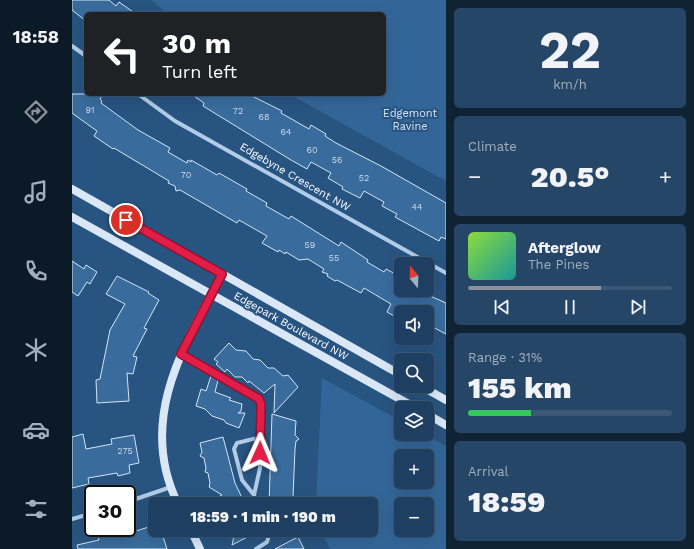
<!DOCTYPE html>
<html lang="en">
<head>
<meta charset="utf-8">
<style>
  :root { --surface:#1e3f61; --page:#264667; --text:#f1f3f6; --muted:#a1afbd; --line:#3c5876; --accent:#8c9099 }
  body { margin:0; font-family:"Work Sans",sans-serif; background:var(--page); color:var(--text); height:100vh; display:flex; flex-direction:column; font-size:15px; white-space:nowrap }
  * { box-sizing:border-box; margin:0 }
  p { font-size:13px; color:var(--muted) }
  .icon { flex:none; width:22px; height:22px; fill:none; stroke:currentColor; stroke-width:2; stroke-linecap:round; stroke-linejoin:round }
  .map { position:relative; flex:1; overflow:hidden }
  .drawer { display:flex; flex-direction:column; gap:8px; padding:8px; background:#102335; width:248px }
  .drawer>* { flex:none }
  .hud { position:absolute; left:12px; top:12px; width:302px; height:84px; border-radius:6px; box-shadow:0 4px 16px #0002,0 0 0 1px var(--line); background:#202124; color:#fff; overflow:hidden }
  .needle { width:26px; rotate:341deg }
  .tools { position:absolute; left:322px; top:257px; display:grid; gap:8px }
  .tools a { display:grid; place-items:center; width:40px; height:40px; border-radius:6px; background:var(--surface); box-shadow:0 4px 16px #0002,0 0 0 1px var(--line); font-size:20px }
  .speed { position:absolute; left:12px; top:485px; display:flex; gap:8px; font-size:20px; font-weight:700; text-align:center }
  .speed>* { display:grid; place-content:center; width:52px; height:52px; border-radius:50%; background:var(--surface); box-shadow:0 4px 16px #0002,0 0 0 1px var(--line); line-height:1 }
  .speed .limit { border:2px solid #111; border-radius:6px; background:#fff; color:#111 }
  .pin { position:absolute; display:grid; place-items:center; width:34px; height:34px; color:#fff; margin:-17px; border:2px solid #fff; border-radius:50%; box-shadow:0 1px 4px #0007 }
  .me { position:absolute; width:44px; margin:-22px; rotate:1deg; stroke-linejoin:round; filter:drop-shadow(0 0 3px #0008) }
  .turn { display:flex; align-items:center; gap:14px; height:84px; padding:0 12px; font-size:18px }
  .turn .icon { width:52px; height:52px; stroke-width:2.5 }
  .turn b { display:block; font-size:28px; line-height:34px }
  .big { font-size:30px; font-weight:800; line-height:1.1 }
  .drawer .tile { flex:1; display:flex; flex-direction:column; justify-content:center; gap:6px; min-width:0; padding:0 14px; border-radius:6px; background:var(--page) }
  .drawer .dial { align-items:center; gap:0 }
  .dial b { font-size:52px; line-height:1 }
  .song { display:flex; align-items:center; gap:12px }
  .cover { width:48px; height:48px; border-radius:6px; background:linear-gradient(135deg,hsl(90 70% 55%),hsl(180 70% 35%)) }
  .played { height:4px; border-radius:2px; background:linear-gradient(90deg,var(--accent) 65%,var(--line) 65%) }
  .keys { display:flex; justify-content:space-around; direction:ltr }
  .heat { display:flex; justify-content:space-between; align-items:center; font-size:22px; direction:ltr }
  .charge { height:6px; border-radius:3px; background:linear-gradient(90deg,#34c759 31%,var(--line) 0) }
  .trip { position:absolute; left:76px; top:497px; width:230px; height:40px; border-radius:6px; background:var(--surface); box-shadow:0 4px 16px #0002,0 0 0 1px var(--line); font-weight:800; line-height:40px; text-align:center }
  main { display:flex; flex:1; min-height:0 }
  .tabs { display:flex; flex-direction:column; width:72px; justify-content:space-around; align-items:center; background:#0c1927; color:var(--muted) }
  .tabs .icon { width:28px; height:28px }
  .tabs .active { color:var(--accent) }
  .tabs b { font-size:18px; color:var(--text) }
  .map>svg:first-child { display:block }
  .green { fill:#336698; fill-rule:evenodd }
  .building { fill:#396c9d; stroke:#d4e5f5 }
  .lines { fill:none; stroke-linecap:round; stroke-linejoin:round }
  .street { stroke:#b1cce6; stroke-width:4 }
  .secondary { stroke:#dae7f6; stroke-width:8 }
  .route-casing { stroke:#92132f; stroke-width:10 }
  .route { stroke:#e11d48; stroke-width:7 }
  .labels { text-anchor:middle; dominant-baseline:central; stroke-width:4; stroke-linejoin:round; paint-order:stroke }
  .number-label { font-size:9px; fill:#cedae6 }
  .park-label { font-size:11px; fill:#d4e5f5; stroke:#285481 }
  .street-label { font-size:11px; fill:#fff; stroke:#285481 }
</style>
</head>
<body>
<main>
<nav class="tabs">
<b>18:58</b>
<svg class="icon active" aria-label="directions" viewBox="0 0 24 24"><path d="M12 3l9 9-9 9-9-9zM9 14v-3h6M13 9l2 2-2 2"/></svg>
<svg class="icon" aria-label="music" viewBox="0 0 24 24"><path d="M9 18V5l10-2v13"/><circle cx="6" cy="18" r="3"/><circle cx="16" cy="16" r="3"/></svg>
<svg class="icon" aria-label="phone" viewBox="0 0 24 24"><path d="M5 4h4l2 5-3 2q2 4 5 5l2-3 5 2v4C11 20 4 13 5 4z"/></svg>
<svg class="icon" aria-label="climate" viewBox="0 0 24 24"><path d="M12 3v18M4 7l16 10M4 17L20 7"/></svg>
<svg class="icon" aria-label="car" viewBox="0 0 24 24"><path d="M5 17H2v-5l4-1 3-4h7l3 4 3 1v5h-3M9 17h6M6 11h13"/><circle cx="7" cy="17" r="2"/><circle cx="17" cy="17" r="2"/></svg>
<svg class="icon" aria-label="filters" viewBox="0 0 24 24"><path d="M4 7h16M4 17h16"/><circle cx="9" cy="7" r="2"/><circle cx="15" cy="17" r="2"/></svg>
</nav>
<div class="map">
<svg width="374" height="549" viewBox="0 0 374 549">
  <rect width="100%" height="100%" fill="#285481"/>
  <path class="green" d="M80 0H374V181L217 94H312V14H95Z
    M250 378 329 421V434H352L374 446V549H258L248 530H299V504H244ZM329 456H355V482H329ZM329 504H355V530H329Z"/>
  <path class="building" d="M0 0H37L44 6 47 2 64 14H14V21L0 10Z
    M0 94H31L28 99 30 101 29 103 66 130 98 148 96 152 115 163 116 160 119 162V160L145 175 147 173 175 189 174 191 195 203 194 206 217 219 219 216 267 246 269 242 296 260 295 262 312 272 314 269 329 277V290H343L355 297 356 295 374 303V334L355 324V312H329V320L315 312 319 304 292 288 289 293 265 280 263 281 255 276 256 274 250 272 252 269 236 259 227 260 214 252 213 254 207 250 206 252 190 243 195 236 167 220 165 223 108 190 104 191 103 186 96 183 97 181 42 148 41 149 22 136 25 131 0 113Z
    M119 94H176L210 111 209 113 237 129 239 125 254 134 253 136 264 143 309 166 374 203V239L369 237 367 241 323 217 325 214 310 206 312 202 292 191 288 198 270 189 271 187 256 178 259 173 239 162 235 169 219 160 131 106 132 103Z
    M0 261 12 269 14 265 25 272 18 284 15 282 6 296 0 292Z
    M45 276 77 292 76 293 87 300 72 328 75 329 61 356 65 357 61 374 55 373 57 401 25 403 24 380 28 379 38 330 53 304 34 294Z
    M157 343 164 350 174 351 181 359 188 360 196 368H202L211 376 216 375 226 387 202 413 203 384 192 393 177 381 176 383 170 377H163L155 369 153 372 144 364 146 362 142 359Z
    M139 376 146 380 143 392 159 398 157 400 170 404 169 411 166 413H173L167 428 154 423 152 420 140 416 133 409 124 406 129 389 134 391Z
    M200 414 224 421 223 435 227 439 224 441 223 449 221 497 227 504H197Z
    M11 434 14 449 40 444 39 439 62 435 67 463 57 465 58 473 46 476 45 473 16 478 17 484 0 488V437Z
    M151 437 163 483 173 504H133L150 495 137 487 138 483 136 473 133 472 134 468 132 458 128 456 130 452 128 443Z
    M83 525V530H89L95 549H6L5 545 27 540 26 537 44 532 45 537Z
    M159 530H189L160 545 162 536Z
    M226 537 232 549H203L222 539Z"/>
  <g class="lines">
    <path class="street" d="M0 46 14 56
      M66 94 103 121 374 273
      M110 354 188 401V468L182 495 184 504
      M182 495 170 480 162 449 165 443 189 437
      M55 502 99 487
      M0 519 21 513
      M184 549 195 542 197 535 195 530"/>
    <path class="secondary" d="M0 189 329 375
      M0 217 344 408
      M349 386 374 400
      M355 414 374 425
      M106 504C65 421 111 347 150 274
      M119 530 128 549"/>
  </g>
  <g class="lines">
    <defs>
      <path id="route" d="M54 220 150 274 109 354 187 399 189 404 188 453"/>
    </defs>
    <use href="#route" class="route-casing"/>
    <use href="#route" class="route"/>
  </g>
  <g class="labels">
    <g class="number-label">
      <text x="18" y="110">91</text>
      <text x="166" y="111">72</text>
      <text x="192" y="117">68</text>
      <text x="214" y="132">64</text>
      <text x="240" y="150">60</text>
      <text x="265" y="160">56</text>
      <text x="114" y="175">70</text>
      <text x="292" y="178">52</text>
      <text x="345" y="207">44</text>
      <text x="238" y="245">59</text>
      <text x="262" y="258">55</text>
      <text x="53" y="451">275</text>
    </g>
    <g class="park-label">
      <text x="338" y="113">Edgemont<tspan x="338" dy="13">Ravine</tspan></text>
    </g>
    <g class="street-label">
      <text transform="translate(223 177) rotate(30)">Edgebyne Crescent NW</text>
      <text transform="translate(219 326) rotate(29)">Edgepark Boulevard NW</text>
    </g>
  </g>
</svg>
<div class="tools">
<a><svg class="needle" viewBox="-14 -14 28 28"><path d="M0-13l5 13h-10z" fill="#e53935"/><path d="M0 13l5-13h-10z" fill="#a1afbd"/></svg></a>
<a><svg class="icon" aria-label="sound" viewBox="0 0 24 24"><path d="M4 9h4l5-4v14l-5-4H4zM17 9q2 3 0 6"/></svg></a>
<a><svg class="icon" aria-label="search" viewBox="0 0 24 24"><circle cx="10" cy="10" r="6"/><path d="M15 15l6 6"/></svg></a>
<a><svg class="icon" aria-label="layers" viewBox="0 0 24 24"><path d="M12 4l9 5-9 5-9-5zM3 14l9 5 9-5"/></svg></a>
<a>+</a>
<a>−</a>
</div>
<div class="speed"><div class="limit">30</div></div>
<div class="pin" style="left:54px;top:220px;background:#d93025"><svg class="icon" aria-label="arrive" viewBox="0 0 24 24"><path d="M6 21V4h12l-3 4 3 4H6"/></svg></div>
<svg class="me" style="left:188px;top:453px" viewBox="-20 -20 40 40"><path d="M0-17L14 15 0 8-14 15z" fill="#e11d48" stroke="#fff" stroke-width="4"/></svg>
<div class="trip">18:59 · 1 min · 190 m</div>
<div class="hud">
<div class="turn"><svg class="icon" aria-label="left" viewBox="0 0 24 24"><path d="M17 20v-9H6M10 6l-5 5 5 5"/></svg><div><b>30 m</b>Turn left</div></div>
</div>
</div>
<section class="drawer">
<div class="tile dial"><b>22</b><p>km/h</p></div>
<div class="tile"><p>Climate</p>
<div class="heat"><a>−</a><b class="big">20.5°</b><a>+</a></div>
</div>
<div class="tile">
<div class="song"><i class="cover"></i><div><b>Afterglow</b><p>The Pines</p></div></div>
<div class="played"></div>
<div class="keys"><svg class="icon" aria-label="previous" viewBox="0 0 24 24"><path d="M18 5L8 12l10 7zM5 5v14"/></svg><svg class="icon" aria-label="pause" viewBox="0 0 24 24"><path d="M8 5v14M16 5v14"/></svg><svg class="icon" aria-label="next" viewBox="0 0 24 24"><path d="M6 5l10 7-10 7zM19 5v14"/></svg></div>
</div>
<div class="tile"><p>Range · 31%</p><b class="big">155 km</b><div class="charge"></div></div>
<div class="tile"><p>Arrival</p><b class="big">18:59</b></div>
</section>
</main>
</body>
</html>
